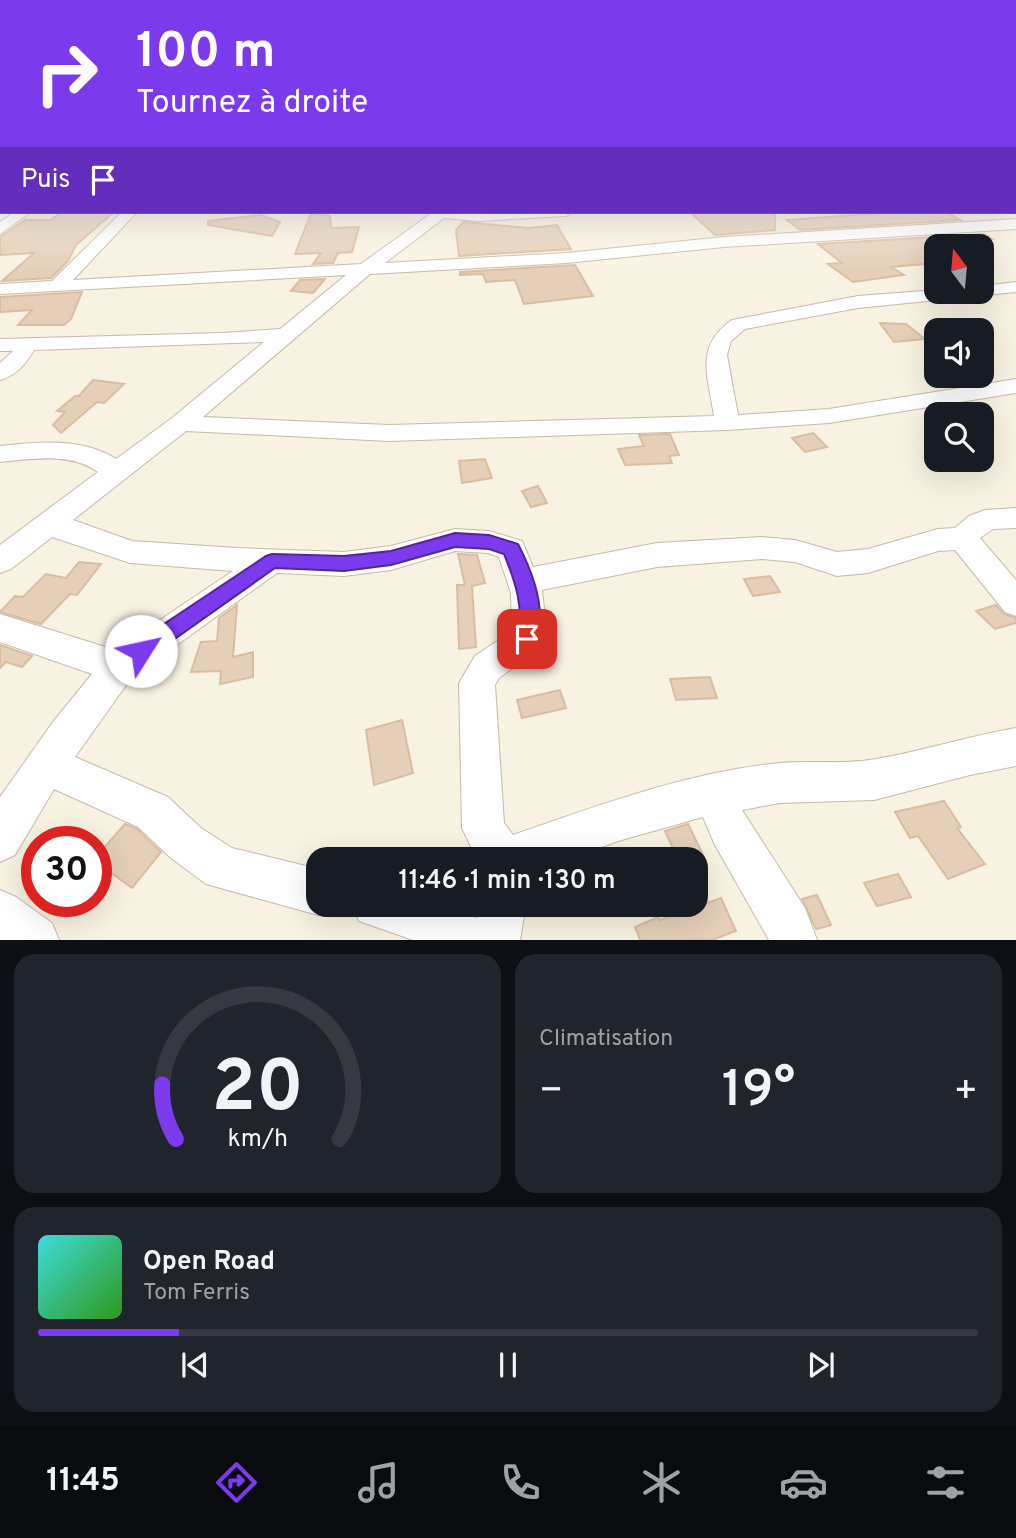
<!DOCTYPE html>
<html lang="fr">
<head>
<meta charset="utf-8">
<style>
  :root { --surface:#171b24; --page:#20242c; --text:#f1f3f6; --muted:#9ea1a6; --line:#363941; --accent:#7c3aed }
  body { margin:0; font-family:Overpass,sans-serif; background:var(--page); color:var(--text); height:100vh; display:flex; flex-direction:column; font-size:26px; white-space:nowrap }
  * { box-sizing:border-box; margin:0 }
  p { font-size:23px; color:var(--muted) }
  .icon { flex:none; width:38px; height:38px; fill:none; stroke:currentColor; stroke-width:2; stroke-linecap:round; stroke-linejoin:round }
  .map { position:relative; height:940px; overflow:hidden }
  .details { display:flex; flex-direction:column; gap:14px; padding:14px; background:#0d0f14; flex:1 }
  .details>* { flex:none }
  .guide { position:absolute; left:0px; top:0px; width:1017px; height:214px; box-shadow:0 7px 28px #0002; background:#7c3aed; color:#fff; overflow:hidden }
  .needle { width:46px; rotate:344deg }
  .tools { position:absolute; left:924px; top:234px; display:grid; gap:14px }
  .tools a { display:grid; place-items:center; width:70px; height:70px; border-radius:14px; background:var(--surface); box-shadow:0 7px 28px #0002; font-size:35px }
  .speed { position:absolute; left:21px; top:826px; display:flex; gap:14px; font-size:35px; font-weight:700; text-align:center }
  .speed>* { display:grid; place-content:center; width:91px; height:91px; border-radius:50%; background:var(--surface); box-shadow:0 7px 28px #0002; line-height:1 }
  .speed .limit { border:10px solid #d22; background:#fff; color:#111 }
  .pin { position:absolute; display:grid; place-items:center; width:60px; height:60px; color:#fff; margin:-30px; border-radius:14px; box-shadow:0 4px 10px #0006 }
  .me { position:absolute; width:77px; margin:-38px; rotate:55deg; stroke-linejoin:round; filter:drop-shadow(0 0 5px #0008) }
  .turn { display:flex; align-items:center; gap:24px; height:147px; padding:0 21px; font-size:32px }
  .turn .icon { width:91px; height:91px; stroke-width:2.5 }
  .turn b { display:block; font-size:49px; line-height:60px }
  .then { display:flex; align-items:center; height:66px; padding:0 21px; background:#0003; gap:14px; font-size:26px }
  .big { font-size:52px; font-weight:600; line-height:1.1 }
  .details .tile { flex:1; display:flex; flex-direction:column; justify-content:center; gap:10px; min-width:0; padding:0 24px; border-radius:21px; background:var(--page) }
  .details .dial { align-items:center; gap:0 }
  .dial svg { height:182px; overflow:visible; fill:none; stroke:var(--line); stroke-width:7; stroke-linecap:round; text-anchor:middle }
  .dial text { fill:var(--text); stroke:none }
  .song { display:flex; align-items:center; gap:21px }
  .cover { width:84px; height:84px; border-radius:10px; background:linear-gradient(135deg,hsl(180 70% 55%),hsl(110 70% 35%)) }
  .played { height:7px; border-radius:4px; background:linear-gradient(90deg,var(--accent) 15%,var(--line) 15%) }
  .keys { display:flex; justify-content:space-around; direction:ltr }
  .heat { display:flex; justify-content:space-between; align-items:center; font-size:38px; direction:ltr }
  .details .tiles { flex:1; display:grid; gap:14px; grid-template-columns:1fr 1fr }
  .tile:last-child { grid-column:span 2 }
  .trip { position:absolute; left:306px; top:847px; width:402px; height:70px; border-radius:21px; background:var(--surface); box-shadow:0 7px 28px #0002; font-weight:600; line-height:70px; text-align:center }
  .menu { display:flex; height:112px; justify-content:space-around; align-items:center; background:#090b0e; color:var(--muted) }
  .menu .icon { width:49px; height:49px }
  .menu .on { color:var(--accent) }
  .menu b { font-size:32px; color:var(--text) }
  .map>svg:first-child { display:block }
  .building { fill:#e5cfb9; stroke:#dabda0; stroke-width:2 }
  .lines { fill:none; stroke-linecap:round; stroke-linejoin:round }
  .minor-casing { stroke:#c7baab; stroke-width:2 }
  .minor { fill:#fff; fill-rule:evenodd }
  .route { fill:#7c3aed; stroke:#51269a; stroke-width:2 }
</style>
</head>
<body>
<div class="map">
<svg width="1016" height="940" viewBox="0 0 1016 940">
  <rect width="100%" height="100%" fill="#f8f2e2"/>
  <path class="building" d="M61 212H114L76 245 68 261 51 278 2 281 34 253 0 255V237L25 220H51Z
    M690 212H775V230L715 235Z
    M896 212H946L960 220 800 230 787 220Z
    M311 213 330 216 331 228 359 227 352 252 338 253 333 263 313 264 321 253 295 254Z
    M261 215 280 222 272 236 208 225V221Z
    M463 222 529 228 557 225 571 249 459 256 456 230Z
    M984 234 992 239 936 243V263L891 267 904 275 853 282 828 264 842 263 818 244Z
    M575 265 593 296 524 304 515 280 486 282 483 274 460 275V272Z
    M325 279 313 293 291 291 300 280Z
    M82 292 71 319 64 325H18L32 310 0 312V297Z
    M880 323 906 324 925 339 894 342Z
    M93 380 124 384 104 403 97 402 61 433 53 425 65 412 57 411 75 396H79Z
    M813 433 827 447 805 452 792 438Z
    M670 434 679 455 669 456 672 463 625 465 618 449 644 446 639 435Z
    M485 459 492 478 462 483 459 461Z
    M538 486 547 503 531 507 522 491Z
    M458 554 477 555 485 583 472 586 476 647 459 649 457 585H465Z
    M79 562 101 564 77 595 70 594 41 624 0 612 15 596 23 597 46 574 66 578Z
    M770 576 780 592 753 596 744 579Z
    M237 605 233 657 253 652V677L220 684 221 671 191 672 201 642 217 641 219 618Z
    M996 605 1004 614 1016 618V623L995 629 976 611Z
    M0 645 32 656 22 667 6 662 0 668Z
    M710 677 717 698 676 700 670 679Z
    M560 690 566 708 522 718 517 700Z
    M402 720 413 773 374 785 366 730Z
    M944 801 961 827 957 828 985 864 948 879 918 836 910 838 895 812Z
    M125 824 137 829 161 852 132 888 96 862V857Z
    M688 824 705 859H678L665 831Z
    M898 874 911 897 877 906 864 883Z
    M817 895 831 925 816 929 802 899Z
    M721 898 736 931 712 940H640L635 927 658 917 660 920Z"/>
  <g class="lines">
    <defs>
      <path id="minor" d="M1015 144H1016V150H1015Z
        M2 156V165L0 166V157Z
        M1015 176H1016V184H1015Z
        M0 196H2V204H0Z
        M15 212H31L0 234V222Z
        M122 212H137L73 280 361 264 433 212H573L566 216 478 221 444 218 385 263 566 253 724 237 1016 219V229L724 247 566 263 370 274 203 417 389 425 714 416C708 377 694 346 732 320L858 296 936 290V292H982V286L1016 282V292L858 308 745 329 731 341 727 355 738 415 829 409 1016 379V393L829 423 727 430 389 441 186 431 73 520 132 541 237 548 344 552 391 546 455 529 489 531 522 541 533 567 657 543 762 537 795 540 837 552 868 549 938 529 955 528 969 516 985 510 1016 508V528L993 529 980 538 1016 580V616L1005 612 955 550 938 551 868 573 837 576 795 562 762 559 657 567 542 590 546 627 539 649 499 678 495 685 504 823 513 835C600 805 688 772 780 763 811 760 845 765 876 759 923 751 969 736 1016 728V766L970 775 874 800 780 803 742 810 805 908 817 940H769L715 845 703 817 618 841 568 859H477L462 828 459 683 475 656 512 631 511 593 499 557 488 553 455 551 391 570 344 576 277 573 131 678 75 757 168 797 201 828 232 848 318 869V905H335L334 908 318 915 206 884 171 858 138 827 54 789 15 855 0 862V797L53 722 92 674 0 642V614L115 650 233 571 130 563 52 537 11 569 0 573V545L98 472C70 452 33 459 0 462V446C39 442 81 437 116 459L172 418 264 342 34 350C26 364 16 376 0 380V363L13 351H0V339L223 333 280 329 346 275 0 294V284L52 281Z
        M0 890 16 897 52 923 59 940H0Z
        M352 905H443L477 918 480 905H526L520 940H413L359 921Z"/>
    </defs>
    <use href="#minor" class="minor-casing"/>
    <use href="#minor" class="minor"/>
  </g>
  <linearGradient id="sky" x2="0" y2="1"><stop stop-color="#95c1e4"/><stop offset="0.52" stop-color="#fcf9f2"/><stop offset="1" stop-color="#fcf9f2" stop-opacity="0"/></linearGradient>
  <rect width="1016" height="273" fill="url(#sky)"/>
  <path class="route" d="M455 533 489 535 518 544C533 573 549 614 534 645L527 647 520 645 517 639C525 609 515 581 504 554L489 549 455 547 391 565 344 571 275 568 149 657 141 660 134 657 131 651 134 644 266 556 272 554 344 556 391 551Z"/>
</svg>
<div class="tools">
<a><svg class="needle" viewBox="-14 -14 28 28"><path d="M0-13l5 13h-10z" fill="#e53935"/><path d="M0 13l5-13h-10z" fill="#9ea1a6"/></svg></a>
<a><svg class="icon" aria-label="sound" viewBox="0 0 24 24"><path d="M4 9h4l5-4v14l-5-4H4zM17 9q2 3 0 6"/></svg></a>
<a><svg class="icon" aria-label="search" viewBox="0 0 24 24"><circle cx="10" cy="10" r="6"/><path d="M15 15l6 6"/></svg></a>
</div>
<div class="speed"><div class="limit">30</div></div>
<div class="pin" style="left:527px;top:639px;background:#d93025"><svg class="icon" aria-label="arrive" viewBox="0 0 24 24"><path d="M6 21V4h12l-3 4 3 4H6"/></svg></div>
<svg class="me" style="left:141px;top:651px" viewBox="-20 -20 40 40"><circle r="19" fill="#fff"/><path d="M0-13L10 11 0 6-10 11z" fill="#7c3aed"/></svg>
<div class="trip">11:46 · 1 min · 130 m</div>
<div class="guide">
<div class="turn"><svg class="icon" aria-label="right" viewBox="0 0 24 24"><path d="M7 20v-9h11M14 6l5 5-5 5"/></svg><div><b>100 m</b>Tournez à droite</div></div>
<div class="then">Puis<svg class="icon" aria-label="arrive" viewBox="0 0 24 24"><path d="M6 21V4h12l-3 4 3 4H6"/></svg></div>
</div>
</div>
<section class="details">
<div class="tiles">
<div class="tile dial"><svg viewBox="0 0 100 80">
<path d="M14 69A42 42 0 1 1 86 69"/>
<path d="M14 69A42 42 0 0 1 8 45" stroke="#7c3aed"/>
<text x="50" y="56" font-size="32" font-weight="700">20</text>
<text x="50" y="72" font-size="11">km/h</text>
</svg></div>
<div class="tile"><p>Climatisation</p>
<div class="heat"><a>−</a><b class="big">19°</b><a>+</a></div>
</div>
<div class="tile">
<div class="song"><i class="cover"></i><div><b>Open Road</b><p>Tom Ferris</p></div></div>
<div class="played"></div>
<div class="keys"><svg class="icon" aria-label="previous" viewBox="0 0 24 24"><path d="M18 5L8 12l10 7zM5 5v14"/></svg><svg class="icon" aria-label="pause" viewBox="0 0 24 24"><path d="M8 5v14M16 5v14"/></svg><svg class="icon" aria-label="next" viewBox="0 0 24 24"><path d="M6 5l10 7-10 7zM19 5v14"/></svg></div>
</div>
</div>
</section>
<nav class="menu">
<b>11:45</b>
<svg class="icon on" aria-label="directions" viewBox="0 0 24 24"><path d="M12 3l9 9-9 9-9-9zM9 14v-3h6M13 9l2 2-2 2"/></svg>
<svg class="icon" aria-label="music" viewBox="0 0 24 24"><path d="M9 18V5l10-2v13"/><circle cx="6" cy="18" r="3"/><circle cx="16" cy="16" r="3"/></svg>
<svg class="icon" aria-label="phone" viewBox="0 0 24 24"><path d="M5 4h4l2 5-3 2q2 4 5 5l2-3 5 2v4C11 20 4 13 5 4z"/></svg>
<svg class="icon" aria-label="climate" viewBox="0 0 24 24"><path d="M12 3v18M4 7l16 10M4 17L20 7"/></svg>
<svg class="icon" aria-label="car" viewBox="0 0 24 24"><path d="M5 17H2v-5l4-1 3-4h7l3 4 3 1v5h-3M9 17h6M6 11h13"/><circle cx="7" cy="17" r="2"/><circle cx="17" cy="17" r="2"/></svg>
<svg class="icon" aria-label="filters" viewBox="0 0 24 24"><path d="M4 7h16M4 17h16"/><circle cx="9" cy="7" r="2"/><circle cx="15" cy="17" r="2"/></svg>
</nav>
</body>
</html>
